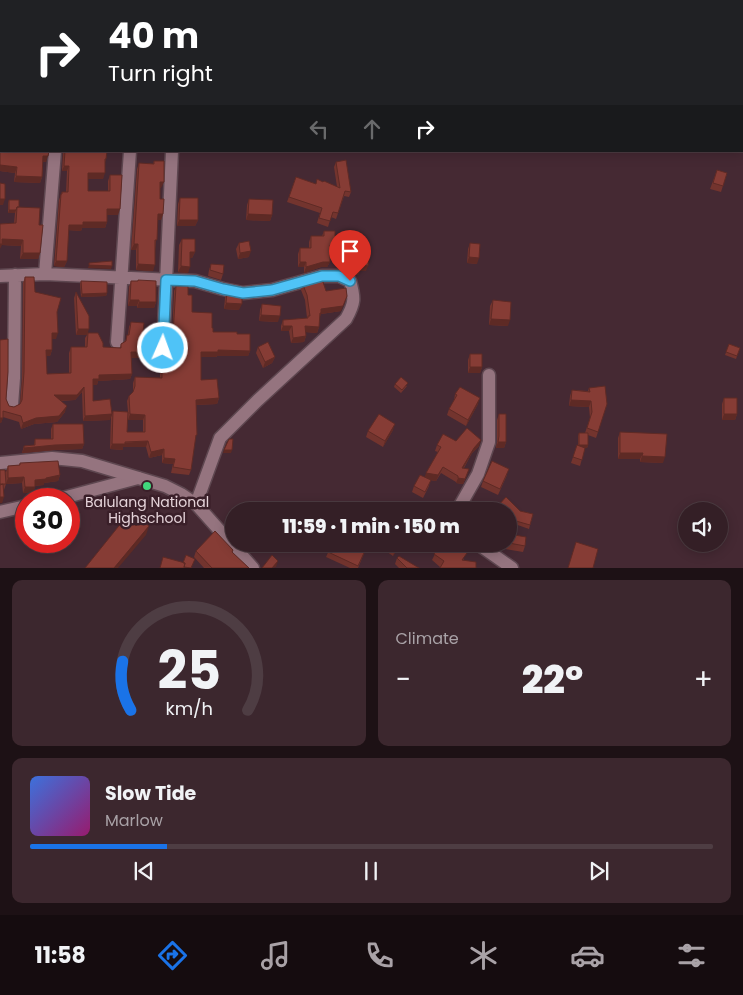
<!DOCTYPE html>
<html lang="en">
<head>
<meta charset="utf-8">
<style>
  :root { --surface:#341f26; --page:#3c272e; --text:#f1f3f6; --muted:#a9a2a7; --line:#4e3d43; --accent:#1a73e8 }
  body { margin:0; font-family:Poppins,sans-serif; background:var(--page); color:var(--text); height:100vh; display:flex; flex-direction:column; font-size:19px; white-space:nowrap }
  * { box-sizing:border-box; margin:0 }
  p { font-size:16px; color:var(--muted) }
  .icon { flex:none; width:28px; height:28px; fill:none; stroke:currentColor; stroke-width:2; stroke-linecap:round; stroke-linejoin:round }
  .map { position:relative; height:568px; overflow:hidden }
  .details { display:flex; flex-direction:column; gap:12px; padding:12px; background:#1d1115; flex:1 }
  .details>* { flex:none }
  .hud { position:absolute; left:0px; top:0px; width:744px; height:152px; box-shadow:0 2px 12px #0003,0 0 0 1px var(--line); background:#202124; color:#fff; overflow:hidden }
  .fabs { position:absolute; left:678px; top:502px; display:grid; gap:10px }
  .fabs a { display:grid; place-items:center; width:50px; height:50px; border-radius:50%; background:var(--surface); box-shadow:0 2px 12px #0003,0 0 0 1px var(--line); font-size:25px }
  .speed { position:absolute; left:15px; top:488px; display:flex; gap:10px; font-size:25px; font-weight:700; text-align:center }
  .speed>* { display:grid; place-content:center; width:65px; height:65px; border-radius:50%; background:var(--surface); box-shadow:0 2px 12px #0003,0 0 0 1px var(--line); line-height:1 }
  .speed .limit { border:8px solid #d22; background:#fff; color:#111 }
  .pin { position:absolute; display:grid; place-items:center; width:42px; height:42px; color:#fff; margin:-51px -21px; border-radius:50% 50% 50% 0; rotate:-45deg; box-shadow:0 0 5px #0007 }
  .pin .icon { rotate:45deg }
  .me { position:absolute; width:55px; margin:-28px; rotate:2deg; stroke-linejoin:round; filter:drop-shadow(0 0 4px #0008) }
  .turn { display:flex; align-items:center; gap:18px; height:105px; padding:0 25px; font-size:22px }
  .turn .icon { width:65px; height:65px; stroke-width:2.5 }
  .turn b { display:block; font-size:35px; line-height:42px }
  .lanes { display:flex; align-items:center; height:48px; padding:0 25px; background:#0003; justify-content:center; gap:25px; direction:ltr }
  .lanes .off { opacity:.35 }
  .big { font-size:38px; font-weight:800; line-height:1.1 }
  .details .card { flex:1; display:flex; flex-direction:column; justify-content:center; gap:8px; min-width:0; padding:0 18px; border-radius:10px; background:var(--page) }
  .details .dial { align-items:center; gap:0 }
  .dial svg { height:130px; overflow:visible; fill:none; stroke:var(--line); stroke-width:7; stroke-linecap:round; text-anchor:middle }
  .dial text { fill:var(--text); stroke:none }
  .song { display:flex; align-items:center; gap:15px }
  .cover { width:60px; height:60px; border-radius:8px; background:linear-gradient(135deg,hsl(220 70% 55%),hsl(320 70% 35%)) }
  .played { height:5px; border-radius:2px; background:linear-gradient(90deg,var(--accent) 20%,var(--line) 20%) }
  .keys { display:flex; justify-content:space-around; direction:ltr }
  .heat { display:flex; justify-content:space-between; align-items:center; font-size:28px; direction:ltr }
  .details .tiles { flex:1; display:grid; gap:12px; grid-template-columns:1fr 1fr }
  .card:last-child { grid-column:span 2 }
  .trip { position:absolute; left:225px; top:502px; width:292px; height:50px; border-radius:25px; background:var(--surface); box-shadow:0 2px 12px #0003,0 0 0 1px var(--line); font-weight:800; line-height:50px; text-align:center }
  .tabs { display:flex; height:80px; justify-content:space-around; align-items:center; background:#150c0f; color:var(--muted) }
  .tabs .icon { width:35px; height:35px }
  .tabs .on { color:var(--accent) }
  .tabs b { font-size:22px; color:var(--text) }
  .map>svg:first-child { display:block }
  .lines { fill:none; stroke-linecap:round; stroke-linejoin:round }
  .street-casing { stroke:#5e4750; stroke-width:15 }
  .secondary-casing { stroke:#5e4750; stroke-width:15 }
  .street { stroke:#95747f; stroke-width:12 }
  .secondary { stroke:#95747f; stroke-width:12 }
  .wall { fill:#73342e; fill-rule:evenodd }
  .shaded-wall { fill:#5e2a25 }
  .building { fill:#863c35; stroke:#5e2a25 }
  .route-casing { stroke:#337fa1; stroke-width:12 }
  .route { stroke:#4fc3f7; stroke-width:9 }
  .poi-dot { fill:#41d77c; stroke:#3a1f29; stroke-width:2 }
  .labels { text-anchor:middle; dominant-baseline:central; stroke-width:5; stroke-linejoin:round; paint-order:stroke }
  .poi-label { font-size:14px; fill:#e5d3d9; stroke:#3a1f29 }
</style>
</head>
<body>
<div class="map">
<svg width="743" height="568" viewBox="0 0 743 568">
  <rect width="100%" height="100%" fill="#452933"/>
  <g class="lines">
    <defs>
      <path id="street" d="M65 1V0
        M141 1V0
        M181 1V0
        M0 82H1
        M45 274 55 151
        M0 276 45 274 195 281 223 289 243 293 272 290 322 276H339L350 281C355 298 355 303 346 319L258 400 220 438 196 504
        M117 342 130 151
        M163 348 172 151
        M12 405 14 378 15 275
        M59 499 138 478
        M457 511 478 474 489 442V375
        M0 512 26 506
        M478 544 512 568"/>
      <path id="secondary" d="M0 463 52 458 82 461 165 486 181 494 196 504 253 568"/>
    </defs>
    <use href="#street" class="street-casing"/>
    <use href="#secondary" class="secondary-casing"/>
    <use href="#street" class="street"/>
    <use href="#secondary" class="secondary"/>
  </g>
  <path class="wall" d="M0 0H24L0 74Z
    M0 102 1 151 46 162H43L42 177 40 183 14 182 15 173 0 171Z
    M63 151H107L106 159 105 162 103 179H88V191H108V181L110 175 118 215H107V222L105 228H82L81 231 68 230 67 261 64 267 54 266 59 200 62 192H66L67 171H62Z
    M154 161 161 188H160V199L163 214 161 220H158L153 271 136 270V250H131L137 169 139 163 153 164Z
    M336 162 351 192 349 197 344 196 336 219 331 217 328 227 317 223 320 213 287 202 296 177 316 184 323 182 337 187 334 167Z
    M717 170 727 173 721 192 710 189Z
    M180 198 198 220 195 226H177L178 204Z
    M249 199 272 215 270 221 246 220 247 205Z
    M9 200 19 207 39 225 40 253 38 259H20L21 246 2 245 0 224 14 223 15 213H8V203Z
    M324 231 335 245 333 251H330V262L327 267H321L304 273V267H298V254L300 248H309V242L311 236H322Z
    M182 239 195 252 192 258H190L188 273 178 272 179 245Z
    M239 243 249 257 238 259 236 249Z
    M470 243 477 264 467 263 468 249Z
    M349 254 361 256 366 271H360L358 275 354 274 347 271V260Z
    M211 264 223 274 221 280 208 276 209 270Z
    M25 277 35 292 57 312 56 339H52V350L50 356H46L47 374 69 373V353L71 347H85V338L87 335H76L74 298 76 292 88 333 103 347 120 348 121 344 125 341 128 335 129 327 131 322 143 332 149 352 147 358H131L132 374 130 379 98 381 97 385H93V401L110 420 83 421 82 392 75 400 61 401 65 412 57 422 34 424 21 429 19 422 3 417 1 423H0V340L6 399 9 406 14 407 20 404 22 378 23 283Z
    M81 281 107 293 106 296 81 297 80 284Z
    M131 281 156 302 154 308H137V306H128L129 287Z
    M303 285 326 291 341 311 321 314 319 318V327L317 333 306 332V336L304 342 291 343 289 331H281V326L283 320 307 318 305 300 301 290Z
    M176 286 188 295 192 312 212 328 213 332 237 334 250 351 248 356H217L216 357H201V380L219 398 217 404 196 405 195 440 191 470 189 475 171 473 173 464 162 463V455L149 458 146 447H123V450L110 449 111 417 113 411 128 412 127 401 129 396 133 393V383L135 377 160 378V374L162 369 173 368V363L175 358H177V339H172L174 291ZM128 412V420H143V432H127Z
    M227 292 239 310 224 309 225 298Z
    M493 300 508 326 489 325 490 306Z
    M262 304 278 322 259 321 260 310Z
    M729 344 740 348 736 359 725 355Z
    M258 347 275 357 272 363 263 368 256 353Z
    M470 354 482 367 480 373H468V360Z
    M395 384 407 386 401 393 394 387Z
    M589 388 598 432 596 438 588 435V445L587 448H585L580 466 571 463 577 445 578 446V436L579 433H585L590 418 589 407 569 406 570 396 572 390 588 391Z
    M455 394 478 404 466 426 447 415 449 409 454 401Z
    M724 398 737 414 735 420H722V404Z
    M499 414 506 442 504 448H496L497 442V420Z
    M53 424 84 444 82 449 54 450 22 453 24 446 34 445 35 439H51V429Z
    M393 430 383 447 366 437 368 431Z
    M620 432 663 463 640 462V459H618V438Z
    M456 441 479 446 472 453 464 468 467 475 463 484 456 483V482L441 473 436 481 430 480 429 486 423 498 412 492 414 486 425 477 438 452 435 451 437 445Z
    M20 463 60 475 58 481 44 483V485L35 486 33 493H23L22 483 6 484 4 490 2 503H0V470L6 472 8 466 19 465Z
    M507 475 498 495 481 487 483 481Z
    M506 497 520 511 533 514 529 529 509 522V511H496L497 507Z
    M509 534 525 546 523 552 499 548 500 546 494 545 491 544H509Z
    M254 544H278L274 553Z
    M332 544 356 550 368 544 358 568H350L326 557Z
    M385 544H401L393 556 383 549Z
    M433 544H455L464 560 440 567 432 560 436 552 431 549Z
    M233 550 232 553 249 568H204L194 557 196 551Z
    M397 558 419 568H399L395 564Z"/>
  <path class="shaded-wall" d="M123 0H134L133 1H122Z
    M43 156H48L46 162H41Z
    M0 165 17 167 15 173 0 171Z
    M64 166H69L67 171H62Z
    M88 173H105L103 179H86Z
    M16 176 42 177 40 183 14 182Z
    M160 182H164L161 188H158Z
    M0 199H5L3 205H0Z
    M107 209H120L118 215H105Z
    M9 210H16L15 213H8Z
    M158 214H163L161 220H156Z
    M248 214 272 215 270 221 246 220Z
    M179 220H198L195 226H177Z
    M83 222H107L105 228H82L81 231 66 230 69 225Z
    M2 239 23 240 21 246 2 245 0 249V244Z
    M134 244H138L136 250H131Z
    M330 245H335L333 251H328Z
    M251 251 249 257 238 259 240 253Z
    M190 252H195L192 258H188Z
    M23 253H40L38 259H20Z
    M469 257 479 258 477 264 467 263Z
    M56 261H67L64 267 54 266Z
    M300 262H306L304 267H298Z
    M323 262H330L327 267H321L304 273 306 267Z
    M138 264 155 265 153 271 136 270Z
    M89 265 112 266 111 269 88 268Z
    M361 265 368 266 366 271H360L358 275 354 274 356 269Z
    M181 266 190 267 188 273 178 272Z
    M107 293 106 296 81 297 82 294Z
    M347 296 341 311 321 314 319 318H318L321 309Z
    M130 300H139L137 306H128Z
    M139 302H156L154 308H137Z
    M226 303 242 304 239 310 224 309Z
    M261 315 280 316 278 322 259 321Z
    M491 319 510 320 508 326 489 325Z
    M283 326H292L289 331H281Z
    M305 326 319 327 317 333 303 332Z
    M78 329H89L87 335H76Z
    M52 333H58L56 339H50Z
    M173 334H178L177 339H172Z
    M306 336 304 342 291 343 293 338Z
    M46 350H52L50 356H44Z
    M218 350 250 351 248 356H217L216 357H199L201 352Z
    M131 352H149L147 358H129Z
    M275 357 272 363 263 368 265 362Z
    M470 367H482L480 373H468Z
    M132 374 130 379 98 381 97 385H91L93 379 99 375Z
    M84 387 82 392 75 400 52 401 54 395Z
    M219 398 217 404 194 405 196 400Z
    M480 398 478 404 466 426 468 420Z
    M571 400 591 401 589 407 569 406Z
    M67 406 65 412 57 422 34 424 21 429 23 423Z
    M112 414 110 420 83 421 85 416Z
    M130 414 145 415 143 420H128Z
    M724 414H737L735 420H722Z
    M0 418H3L1 423H0Z
    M395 424 393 430 383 447 385 441Z
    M481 440 479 446 472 453 460 474 462 468 474 448Z
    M148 441 146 447H123V450L110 449 112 444Z
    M498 442H506L504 448H496Z
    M84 444 82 449 54 450 22 453 24 448 55 445Z
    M579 445H588L587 448H578Z
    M164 449 162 455 149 458 151 452Z
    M224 450H232L231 453H223Z
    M620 453H643L640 459H618Z
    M642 456 665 457 663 463 640 462Z
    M164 458 175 459 173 464 162 463Z
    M443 467 436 481 424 479 426 473Z
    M469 469 463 484 456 483 458 478Z
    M60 475 58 481 44 483V485L33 486 35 480Z
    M24 477 22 483 6 484 8 478Z
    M25 487H35L33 493H23Z
    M0 497H4L2 503H0Z
    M149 526 146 535 118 568H114Z
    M399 544H401L393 556 395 550Z
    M278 561 276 567 272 568Z"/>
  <path class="building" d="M0 0H24V1H1V68L0 69V40L1 18H0Z
    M106 0H124V1H106Z
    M149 0H177L179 1H148Z
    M189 0H200V1H188Z
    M0 102H1V151H49L48 156H43L42 177 16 176 17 167 0 165Z
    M65 151H107L106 159H105V173H88V191H110V175H122L120 209H107V222H83V225H69L67 261H56L61 194H62V192H68L69 166H64Z
    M346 160 351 192 345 191 338 213 333 212 330 221 319 218 322 208 289 197 296 177 316 184 317 179 323 182 324 181 340 188 336 162Z
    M154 161H164V182H160V199H164L163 214H158L157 240H155V265L138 264V244H134L139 163 154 164Z
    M717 170 727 173 723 186 713 183Z
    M0 183 5 184V199H0Z
    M180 198H198V220H179Z
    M249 199 273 200 272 215 248 214Z
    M9 200H19V207H17L16 210H9Z
    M17 207 40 208 39 225H43L40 253H23V240L2 239V244H0V224L16 223Z
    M324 231H335V245H330V262H323L306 267V262H300V248H311V236H324Z
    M182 239H195V252H190V267L181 266Z
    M249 241 251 251 240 253 239 243Z
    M470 243 480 244 479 258 469 257Z
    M349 254 361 255V256L369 257 368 266 361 265 360 269H356L349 265Z
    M112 261V266L89 265V263Z
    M211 264 224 265 223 274 210 270Z
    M25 277H34L35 292 61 298 57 312 58 333H52V350H46L47 374 71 373V347H87L88 333H98L103 343V347L121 348V344L126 341 127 335H129L131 322 144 323 143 332H149V352H131L132 374 99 375V379H93V401L110 399 112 414 85 416 84 387 77 395H54L67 406 59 416 36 418 23 423 21 416 3 411V418H0V340L8 339V372L6 399 9 406 14 407 20 404 22 400 24 372Z
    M322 279 326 291 346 288 347 296 343 306 321 309V313H320L319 327 305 326 306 336 293 338 292 326H283V320L308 318V316H310L307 295 303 285Z
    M138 280 156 281V302H139V300H130L131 281H138Z
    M81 281 107 282V293L82 294Z
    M176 286H188V295H192V312L212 313V328H213V332H237V334H250V351L218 350V352H201V380L217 379 219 398 196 400 197 435H196L191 470 173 467 175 459 164 458V449L151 452 148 441 125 442V444H112L113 411 128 412 127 432H145V415L130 414 129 396 133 392 135 386V377L162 378V369L175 368V358H178V334H173Z
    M76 292 89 316V329H78Z
    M227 292 242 295V304L226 303Z
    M493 300 511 302 510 320 491 319Z
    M262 304 281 306 280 316 261 315Z
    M268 342 275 357 265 362 258 347Z
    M729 344 740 348 737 356 726 352Z
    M470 354H482V367H470Z
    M401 377 408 383 402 390 395 384Z
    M605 386 607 404 598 432 587 428 592 412 591 401 571 400 572 390 590 392 589 388Z
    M460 387 480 398 468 420 449 409 457 395 455 394Z
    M724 398H737V414H724Z
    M379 414 395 424 385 441 368 431Z
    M499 414H506V442H498L499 436Z
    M53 424H83L84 444 55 445 24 448V446L35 445V439H53Z
    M467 428 481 440 474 448 462 468 469 469 465 479 458 478V476L443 467 438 475 426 473 441 447 437 445 443 434 456 441Z
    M620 432 667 434 665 457 642 456 643 453H620Z
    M579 433H588V445H579Z
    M229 439H233L232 450H224Z
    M577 445 585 448 582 460 573 457Z
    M58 461 60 475 46 478V479L35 480V487H25L24 477 8 478V466L20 465V463Z
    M492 461 509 469 500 489 483 481Z
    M0 470H5L6 484H0Z
    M420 475 431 480 425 492 414 486Z
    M3 484 4 497H0V485Z
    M506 497 520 511 533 514 530 525 509 519V511H501L497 507Z
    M255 502 274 511H251Z
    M404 503 420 511H400Z
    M126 517 136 526 141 520 149 526 114 568H85Z
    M215 531 233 550 232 552 249 568H212L196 551Z
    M509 534 526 537 525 546 509 543Z
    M576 542 598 549 593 568H568Z
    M267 544H277L275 548Z
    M332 544H343L356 550 359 544H368L358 566 328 552Z
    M386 544H399L395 550Z
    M436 544H455L467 553 462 560 476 562V568H440L444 561 434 554 440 546Z
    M186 555 195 559 191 568 184 567 185 563H183Z
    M272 555 278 561 272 568H262Z
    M399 556 419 568H407L397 558Z
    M163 557 185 563 184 568H160Z"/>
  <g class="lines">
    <defs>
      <path id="route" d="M163 348 166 280 195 281 223 289 243 293 272 290 322 276H339L350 281"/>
    </defs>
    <use href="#route" class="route-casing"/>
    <use href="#route" class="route"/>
  </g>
  <circle class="poi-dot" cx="147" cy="486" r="5"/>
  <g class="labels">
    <g class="poi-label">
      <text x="147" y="502">Balulang National<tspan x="147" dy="16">Highschool</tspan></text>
    </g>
  </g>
</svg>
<div class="fabs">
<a><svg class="icon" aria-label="sound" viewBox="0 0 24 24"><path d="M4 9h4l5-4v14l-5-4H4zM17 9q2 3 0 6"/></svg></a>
</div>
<div class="speed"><div class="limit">30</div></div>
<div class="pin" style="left:350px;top:281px;background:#d93025"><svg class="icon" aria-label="arrive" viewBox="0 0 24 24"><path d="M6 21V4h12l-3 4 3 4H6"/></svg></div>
<svg class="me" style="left:163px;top:348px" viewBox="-20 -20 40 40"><circle r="17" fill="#4fc3f7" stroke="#fff" stroke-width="3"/><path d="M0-11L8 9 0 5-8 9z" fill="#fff"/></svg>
<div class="trip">11:59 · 1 min · 150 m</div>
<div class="hud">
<div class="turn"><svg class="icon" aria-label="right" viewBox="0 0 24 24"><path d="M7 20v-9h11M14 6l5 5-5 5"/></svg><div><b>40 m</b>Turn right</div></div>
<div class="lanes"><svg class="icon off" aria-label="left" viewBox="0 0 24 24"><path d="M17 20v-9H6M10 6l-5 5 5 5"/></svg><svg class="icon off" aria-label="ahead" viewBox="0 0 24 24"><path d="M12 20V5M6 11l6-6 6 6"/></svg><svg class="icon" aria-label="right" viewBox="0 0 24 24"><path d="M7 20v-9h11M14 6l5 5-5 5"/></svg></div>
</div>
</div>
<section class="details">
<div class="tiles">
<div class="card dial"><svg viewBox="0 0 100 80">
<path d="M14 69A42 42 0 1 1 86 69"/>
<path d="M14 69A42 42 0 0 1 9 39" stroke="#1a73e8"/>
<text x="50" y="56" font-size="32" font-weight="700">25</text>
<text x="50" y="72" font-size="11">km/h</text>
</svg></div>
<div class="card"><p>Climate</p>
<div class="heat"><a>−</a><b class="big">22°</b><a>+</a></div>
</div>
<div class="card">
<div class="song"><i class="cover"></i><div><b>Slow Tide</b><p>Marlow</p></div></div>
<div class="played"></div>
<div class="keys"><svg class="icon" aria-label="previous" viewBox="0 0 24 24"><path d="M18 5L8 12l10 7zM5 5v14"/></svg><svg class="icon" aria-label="pause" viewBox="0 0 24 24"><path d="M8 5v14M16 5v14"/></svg><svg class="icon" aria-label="next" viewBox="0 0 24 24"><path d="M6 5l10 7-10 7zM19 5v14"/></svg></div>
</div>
</div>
</section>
<nav class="tabs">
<b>11:58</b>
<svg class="icon on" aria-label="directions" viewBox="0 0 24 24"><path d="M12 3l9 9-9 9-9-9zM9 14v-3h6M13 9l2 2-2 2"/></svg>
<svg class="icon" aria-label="music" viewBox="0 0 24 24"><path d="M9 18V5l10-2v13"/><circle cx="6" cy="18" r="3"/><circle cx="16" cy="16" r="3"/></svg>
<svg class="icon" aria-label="phone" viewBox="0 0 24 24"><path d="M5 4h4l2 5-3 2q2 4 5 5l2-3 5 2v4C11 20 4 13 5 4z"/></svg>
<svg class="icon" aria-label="climate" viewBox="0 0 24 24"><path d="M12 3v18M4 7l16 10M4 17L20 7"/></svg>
<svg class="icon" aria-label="car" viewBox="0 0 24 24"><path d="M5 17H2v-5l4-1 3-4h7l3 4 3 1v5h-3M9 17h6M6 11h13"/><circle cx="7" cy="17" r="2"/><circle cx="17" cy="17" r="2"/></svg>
<svg class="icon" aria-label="filters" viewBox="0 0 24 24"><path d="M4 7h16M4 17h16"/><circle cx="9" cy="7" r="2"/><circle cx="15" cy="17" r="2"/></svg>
</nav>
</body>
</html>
